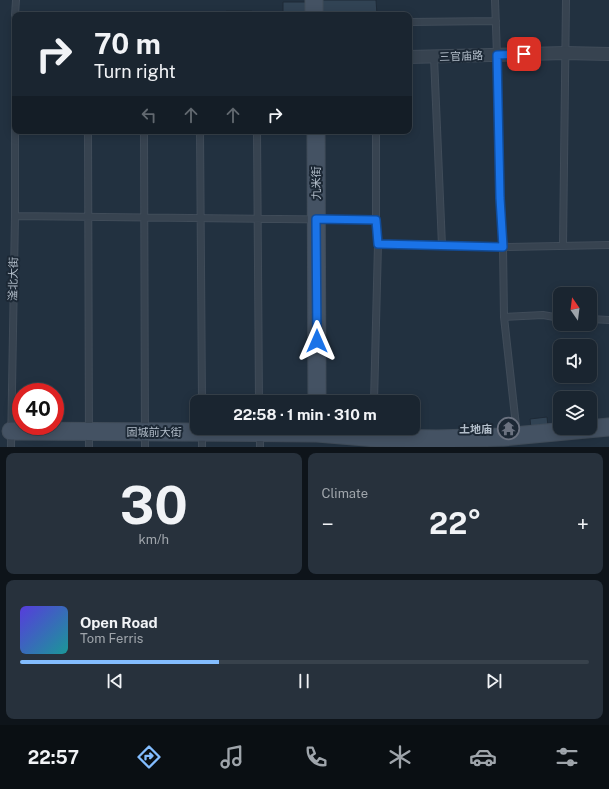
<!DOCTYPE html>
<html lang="en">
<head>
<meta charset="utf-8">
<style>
  :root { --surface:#1a2530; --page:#27313c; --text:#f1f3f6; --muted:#9fa5ab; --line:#38424c; --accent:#83bdff }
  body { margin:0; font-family:"Public Sans","Noto Sans SC",sans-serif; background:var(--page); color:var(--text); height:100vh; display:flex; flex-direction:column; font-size:15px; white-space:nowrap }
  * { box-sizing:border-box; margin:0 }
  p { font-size:13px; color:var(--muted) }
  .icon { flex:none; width:22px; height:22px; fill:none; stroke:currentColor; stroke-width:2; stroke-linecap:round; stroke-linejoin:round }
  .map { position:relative; height:447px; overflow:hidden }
  .sheet { display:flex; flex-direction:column; gap:6px; padding:6px; background:#0e141a; flex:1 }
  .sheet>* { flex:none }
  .hud { position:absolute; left:12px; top:12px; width:400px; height:122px; border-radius:8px; box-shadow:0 2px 10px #0003,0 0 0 1px var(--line); background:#1a2530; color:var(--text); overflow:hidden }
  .needle { width:26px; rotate:346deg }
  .tools { position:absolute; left:553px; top:287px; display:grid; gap:8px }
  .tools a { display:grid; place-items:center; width:44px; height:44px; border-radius:8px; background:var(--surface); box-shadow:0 2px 10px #0003,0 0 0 1px var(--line); font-size:20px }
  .speed { position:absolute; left:12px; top:383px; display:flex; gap:8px; font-size:20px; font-weight:700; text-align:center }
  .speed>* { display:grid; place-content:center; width:52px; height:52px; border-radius:50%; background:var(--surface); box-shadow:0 2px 10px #0003,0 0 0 1px var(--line); line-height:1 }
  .speed .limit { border:6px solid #d22; background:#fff; color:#111 }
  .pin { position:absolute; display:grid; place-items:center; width:34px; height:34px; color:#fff; margin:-17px; border-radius:8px; box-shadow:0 2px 6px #0006 }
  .me { position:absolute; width:44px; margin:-22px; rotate:0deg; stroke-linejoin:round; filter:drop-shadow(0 0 3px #0008) }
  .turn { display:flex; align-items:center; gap:14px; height:84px; padding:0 16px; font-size:18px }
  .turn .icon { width:52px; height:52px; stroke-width:2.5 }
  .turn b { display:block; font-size:28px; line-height:34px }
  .lanes { display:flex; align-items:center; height:38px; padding:0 16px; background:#0003; justify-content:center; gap:20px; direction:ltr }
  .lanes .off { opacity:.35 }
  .big { font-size:30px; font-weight:700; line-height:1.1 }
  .sheet .card { flex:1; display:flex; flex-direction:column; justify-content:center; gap:6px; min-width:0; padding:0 14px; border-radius:8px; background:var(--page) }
  .sheet .dial { align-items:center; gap:0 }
  .dial b { font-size:52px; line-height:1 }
  .song { display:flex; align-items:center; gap:12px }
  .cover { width:48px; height:48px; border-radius:6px; background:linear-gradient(135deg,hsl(250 70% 55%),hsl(180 70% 35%)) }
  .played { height:4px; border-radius:2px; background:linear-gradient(90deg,var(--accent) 35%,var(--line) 35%) }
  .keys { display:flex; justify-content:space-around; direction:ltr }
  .heat { display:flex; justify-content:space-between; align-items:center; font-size:22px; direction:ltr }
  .sheet .tiles { flex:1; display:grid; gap:6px; grid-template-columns:1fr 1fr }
  .card:last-child { grid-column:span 2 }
  .trip { position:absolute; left:190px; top:395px; width:230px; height:40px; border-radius:8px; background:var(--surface); box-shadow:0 2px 10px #0003,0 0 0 1px var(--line); font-weight:700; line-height:40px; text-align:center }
  .dock { display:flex; height:64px; justify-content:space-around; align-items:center; background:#0a0f13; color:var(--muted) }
  .dock .icon { width:28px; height:28px }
  .dock .current { color:var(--accent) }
  .dock b { font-size:18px; color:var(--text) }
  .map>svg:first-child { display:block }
  .building { fill:#314354; stroke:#1e2a37 }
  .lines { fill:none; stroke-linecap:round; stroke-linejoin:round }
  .lane-casing { stroke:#404c59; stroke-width:8 }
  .street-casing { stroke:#404c59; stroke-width:14 }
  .secondary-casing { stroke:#404c59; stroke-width:19 }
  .lane { stroke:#374350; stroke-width:6 }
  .street { stroke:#374350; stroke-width:12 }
  .secondary { stroke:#445263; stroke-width:17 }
  .route-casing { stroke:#114b97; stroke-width:10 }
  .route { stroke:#1a73e8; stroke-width:7 }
  .labels { text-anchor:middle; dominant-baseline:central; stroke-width:4; stroke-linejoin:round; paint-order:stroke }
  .street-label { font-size:11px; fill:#b3beca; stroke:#1c2835 }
  .poi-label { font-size:11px; font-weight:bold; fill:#b3beca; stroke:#1c2835; text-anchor:end }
</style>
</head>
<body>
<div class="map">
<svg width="609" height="447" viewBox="0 0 609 447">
  <rect width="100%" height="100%" fill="#223140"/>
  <path class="building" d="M321 0H376L377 15H321Z
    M283 2H307V14H283Z
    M226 11H252V15H226Z
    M547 417 548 426 531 428 530 419Z"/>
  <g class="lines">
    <defs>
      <path id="lane" d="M495 0 497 55 500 198 503 247 504 317 517 435
        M15 15 16 0
        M409 22 496 21
        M434 57 442 246
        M88 131 89 447
        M144 131 145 447
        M200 131 202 402
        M257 131 259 402
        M15 216 376 220
        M378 244 503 247 609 245
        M563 246 566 0
        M504 317 543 315 560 318
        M590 319 609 320
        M374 402 378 244 376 220V131
        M202 434V447
        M11 447 15 216V112
        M260 447V434"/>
      <path id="street" d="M409 57 565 53 609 54"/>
      <path id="secondary" d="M314 0V15
        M316 131 317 402
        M11 431 317 433 377 438 437 439 503 437 609 427"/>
    </defs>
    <use href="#lane" class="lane-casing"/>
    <use href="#street" class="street-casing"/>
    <use href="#secondary" class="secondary-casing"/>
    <use href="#lane" class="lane"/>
    <use href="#street" class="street"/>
    <use href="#secondary" class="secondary"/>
  </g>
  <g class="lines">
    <defs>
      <path id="route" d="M317 341 316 219 376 220 378 244 503 247 500 198 497 55 524 54"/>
    </defs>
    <use href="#route" class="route-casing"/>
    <use href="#route" class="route"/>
  </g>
  <defs>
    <symbol id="temple-ring" viewBox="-11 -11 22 22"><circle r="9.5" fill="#1c2835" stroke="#6b7280" stroke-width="1.5"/><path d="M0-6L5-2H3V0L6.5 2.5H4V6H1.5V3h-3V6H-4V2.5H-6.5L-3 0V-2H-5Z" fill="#6b7280"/></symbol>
  </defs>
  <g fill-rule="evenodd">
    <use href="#temple-ring" x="496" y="416" width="25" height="25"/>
  </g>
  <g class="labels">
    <g class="street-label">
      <text transform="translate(461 56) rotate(-2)">三官庙路</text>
      <text transform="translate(316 183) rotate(-90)">九米街</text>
      <text transform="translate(13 279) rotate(-89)">滏北大街</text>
      <text x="154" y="432">固城前大街</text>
    </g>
    <g class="poi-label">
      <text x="492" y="429">土地庙</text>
    </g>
  </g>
</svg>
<div class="tools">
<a><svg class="needle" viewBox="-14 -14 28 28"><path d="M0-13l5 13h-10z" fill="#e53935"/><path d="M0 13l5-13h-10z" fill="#9fa5ab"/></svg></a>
<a><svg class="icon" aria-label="sound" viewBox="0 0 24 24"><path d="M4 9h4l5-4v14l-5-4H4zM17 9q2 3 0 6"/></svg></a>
<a><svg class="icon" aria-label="layers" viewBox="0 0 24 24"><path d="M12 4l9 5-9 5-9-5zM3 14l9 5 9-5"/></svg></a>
</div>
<div class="speed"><div class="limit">40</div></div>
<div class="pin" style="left:524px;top:54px;background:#d93025"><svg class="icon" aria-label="arrive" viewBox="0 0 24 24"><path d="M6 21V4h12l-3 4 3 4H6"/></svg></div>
<svg class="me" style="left:317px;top:341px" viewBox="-20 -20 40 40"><path d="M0-17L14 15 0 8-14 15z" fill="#1a73e8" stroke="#fff" stroke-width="4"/></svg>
<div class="trip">22:58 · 1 min · 310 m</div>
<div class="hud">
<div class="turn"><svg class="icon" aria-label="right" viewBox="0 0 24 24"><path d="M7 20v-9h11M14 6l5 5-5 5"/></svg><div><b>70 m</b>Turn right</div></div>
<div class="lanes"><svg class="icon off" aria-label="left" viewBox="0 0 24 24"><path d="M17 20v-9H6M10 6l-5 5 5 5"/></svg><svg class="icon off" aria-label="ahead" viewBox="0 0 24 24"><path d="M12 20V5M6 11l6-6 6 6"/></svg><svg class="icon off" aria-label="ahead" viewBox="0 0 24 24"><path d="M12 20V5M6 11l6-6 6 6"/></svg><svg class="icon" aria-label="right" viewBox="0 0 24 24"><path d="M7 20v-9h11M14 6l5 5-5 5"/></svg></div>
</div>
</div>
<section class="sheet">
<div class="tiles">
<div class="card dial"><b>30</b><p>km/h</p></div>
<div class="card"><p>Climate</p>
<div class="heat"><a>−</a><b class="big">22°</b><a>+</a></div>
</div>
<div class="card">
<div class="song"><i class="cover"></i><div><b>Open Road</b><p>Tom Ferris</p></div></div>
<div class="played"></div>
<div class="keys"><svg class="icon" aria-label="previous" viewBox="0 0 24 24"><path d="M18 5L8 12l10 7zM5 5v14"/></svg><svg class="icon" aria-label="pause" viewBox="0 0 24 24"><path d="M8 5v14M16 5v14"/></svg><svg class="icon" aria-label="next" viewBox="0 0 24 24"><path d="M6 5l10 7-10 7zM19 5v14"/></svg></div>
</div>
</div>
</section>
<nav class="dock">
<b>22:57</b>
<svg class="icon current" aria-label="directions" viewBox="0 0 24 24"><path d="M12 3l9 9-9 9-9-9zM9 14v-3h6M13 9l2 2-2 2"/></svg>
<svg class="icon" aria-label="music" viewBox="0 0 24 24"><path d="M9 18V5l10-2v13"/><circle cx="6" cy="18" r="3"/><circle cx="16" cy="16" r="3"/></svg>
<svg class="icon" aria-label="phone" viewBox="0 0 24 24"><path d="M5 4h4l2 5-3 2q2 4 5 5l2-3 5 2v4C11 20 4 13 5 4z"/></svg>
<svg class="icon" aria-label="climate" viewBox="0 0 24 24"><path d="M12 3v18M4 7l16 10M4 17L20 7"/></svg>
<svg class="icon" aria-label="car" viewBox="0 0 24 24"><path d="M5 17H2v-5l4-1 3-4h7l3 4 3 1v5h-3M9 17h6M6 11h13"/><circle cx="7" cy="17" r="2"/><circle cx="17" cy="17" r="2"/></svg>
<svg class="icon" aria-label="filters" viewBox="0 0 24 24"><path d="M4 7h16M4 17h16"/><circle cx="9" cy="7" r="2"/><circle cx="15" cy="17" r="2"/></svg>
</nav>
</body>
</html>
